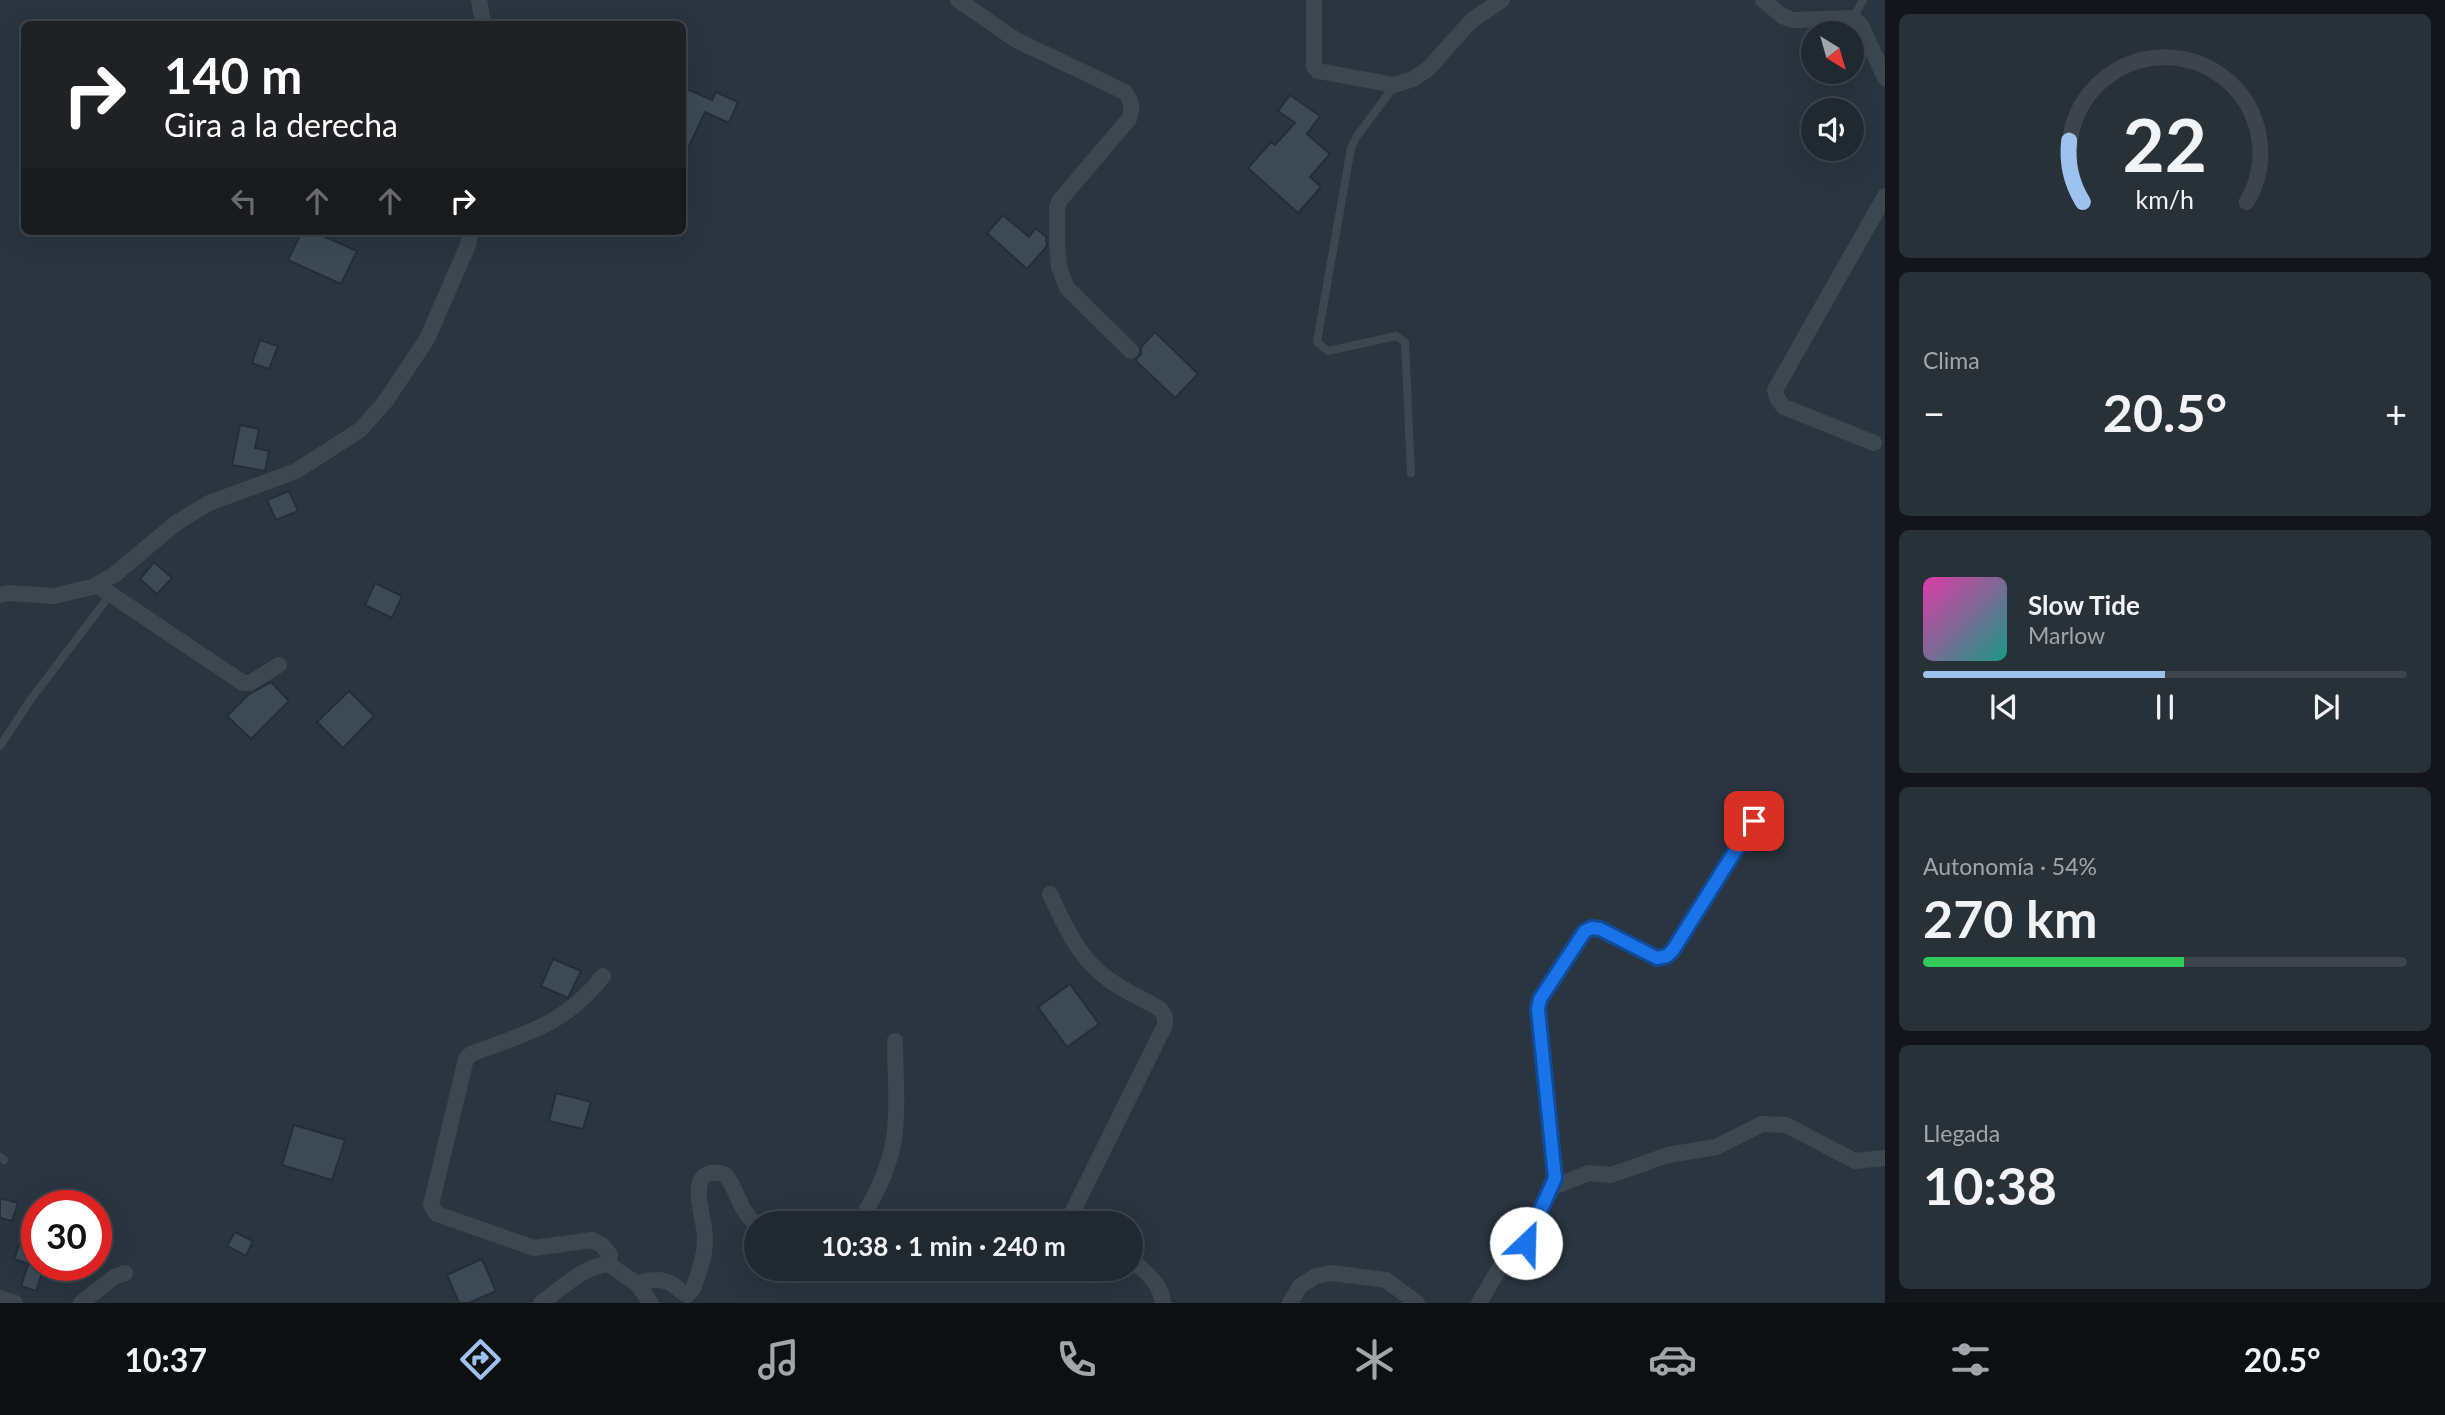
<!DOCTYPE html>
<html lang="es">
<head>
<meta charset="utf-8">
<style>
  :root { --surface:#202830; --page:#283038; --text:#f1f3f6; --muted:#a2a6ab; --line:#3d444c; --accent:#9dc2ed }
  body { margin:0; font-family:Lato,sans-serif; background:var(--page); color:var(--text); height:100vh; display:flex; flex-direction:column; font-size:26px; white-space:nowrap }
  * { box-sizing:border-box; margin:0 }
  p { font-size:23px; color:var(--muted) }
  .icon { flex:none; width:38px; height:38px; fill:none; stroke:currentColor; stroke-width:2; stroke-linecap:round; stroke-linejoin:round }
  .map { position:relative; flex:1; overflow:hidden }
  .drawer { display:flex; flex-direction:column; gap:14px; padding:14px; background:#12161a; width:560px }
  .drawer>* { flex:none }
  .top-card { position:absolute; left:21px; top:21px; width:665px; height:214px; border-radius:10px; box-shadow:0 7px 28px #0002,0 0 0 2px var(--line); background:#202124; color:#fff; overflow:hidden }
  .needle { width:46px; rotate:143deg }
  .buttons { position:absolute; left:1801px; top:21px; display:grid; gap:14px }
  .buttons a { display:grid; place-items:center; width:63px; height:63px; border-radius:50%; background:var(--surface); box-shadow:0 7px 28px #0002,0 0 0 2px var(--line); font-size:35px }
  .speed { position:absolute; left:21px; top:1190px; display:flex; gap:14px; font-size:35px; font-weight:700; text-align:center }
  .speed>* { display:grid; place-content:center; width:91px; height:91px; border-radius:50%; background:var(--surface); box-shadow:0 7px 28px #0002,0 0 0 2px var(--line); line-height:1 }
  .speed .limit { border:10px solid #d22; background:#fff; color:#111 }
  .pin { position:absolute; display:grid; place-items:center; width:60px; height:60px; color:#fff; margin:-30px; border-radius:14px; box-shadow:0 4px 10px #0006 }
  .me { position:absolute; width:77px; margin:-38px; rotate:24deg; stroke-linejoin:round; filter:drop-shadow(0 0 5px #0008) }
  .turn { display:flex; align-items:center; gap:24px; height:147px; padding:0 28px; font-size:32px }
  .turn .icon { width:91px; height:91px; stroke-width:2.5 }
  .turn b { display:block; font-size:49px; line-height:60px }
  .lanes { display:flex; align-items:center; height:66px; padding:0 28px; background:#0003; justify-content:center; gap:35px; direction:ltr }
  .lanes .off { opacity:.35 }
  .big { font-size:52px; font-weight:700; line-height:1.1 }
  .drawer .card { flex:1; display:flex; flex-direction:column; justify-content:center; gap:10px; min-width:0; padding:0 24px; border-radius:10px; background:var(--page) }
  .drawer .dial { align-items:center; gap:0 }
  .dial svg { height:182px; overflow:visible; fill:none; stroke:var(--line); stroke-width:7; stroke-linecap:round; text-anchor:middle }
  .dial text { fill:var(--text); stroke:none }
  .song { display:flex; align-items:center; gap:21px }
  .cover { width:84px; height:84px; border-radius:10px; background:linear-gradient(135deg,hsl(320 70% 55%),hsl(170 70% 35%)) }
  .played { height:7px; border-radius:4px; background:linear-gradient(90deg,var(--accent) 50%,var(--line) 50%) }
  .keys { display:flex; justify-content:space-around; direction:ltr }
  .heat { display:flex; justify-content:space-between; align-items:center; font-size:38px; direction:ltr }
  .charge { height:10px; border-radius:5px; background:linear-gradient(90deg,#34c759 54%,var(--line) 0) }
  .trip { position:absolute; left:744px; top:1211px; width:399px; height:70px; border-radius:35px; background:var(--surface); box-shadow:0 7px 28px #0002,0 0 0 2px var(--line); font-weight:700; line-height:70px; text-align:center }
  .dock { display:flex; height:112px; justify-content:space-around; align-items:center; background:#0d1013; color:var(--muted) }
  .dock .icon { width:49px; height:49px }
  .dock .active { color:var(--accent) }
  .dock b { font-size:32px; color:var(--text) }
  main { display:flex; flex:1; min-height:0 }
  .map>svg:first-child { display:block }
  .building { fill:#3d4a56; stroke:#252e38; stroke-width:2 }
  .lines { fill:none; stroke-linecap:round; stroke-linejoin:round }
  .lane { stroke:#3e4750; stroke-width:8 }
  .street { stroke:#3e4750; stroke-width:16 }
  .route-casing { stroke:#114b97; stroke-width:18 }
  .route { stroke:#1a73e8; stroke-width:12 }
</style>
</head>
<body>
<main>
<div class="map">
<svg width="1885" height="1303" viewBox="0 0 1885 1303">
  <rect width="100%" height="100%" fill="#2a3540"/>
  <path class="building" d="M682 87 712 100 716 92 738 102 729 123 705 112 682 161Z
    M1290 95 1320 116 1307 134 1330 154 1310 177 1321 187 1298 213 1248 168 1271 142 1275 145 1295 123 1278 111Z
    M1003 215 1029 237 1036 228 1046 237 1047 246 1027 269 987 233Z
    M302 231H312L357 251 341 284 288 260Z
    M1155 332 1198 374 1175 398 1135 360 1141 354V347Z
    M260 340 278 346 269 369 252 363Z
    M240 425 259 429 255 448 269 451 265 471 232 465Z
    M289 491 298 511 276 520 267 500Z
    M154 562 172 578 157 594 140 579Z
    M375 583 402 596 392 618 365 605Z
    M271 682 289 701 251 739 227 716 249 694Z
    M349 691 374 716 343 748 317 722Z
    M553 959 581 971 568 998 541 986Z
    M1070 984 1099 1024 1067 1047 1038 1007Z
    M556 1093 591 1102 583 1129 549 1121Z
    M294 1125 345 1140 332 1180 282 1165Z
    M0 1198 18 1203 12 1221 0 1218Z
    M235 1232 253 1241 246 1256 227 1246Z
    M19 1245 37 1250V1265H45L36 1291 21 1286 28 1265H32L14 1259Z
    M482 1259 496 1291 469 1303H459L447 1275Z"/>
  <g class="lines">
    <path class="lane" d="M1853 18 1863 0
      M1395 85 1357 136 1351 148 1317 342 1328 351 1396 336 1405 342 1411 473
      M0 746 31 699 110 595
      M0 1157 4 1160"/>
    <path class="street" d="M479 0 483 24
      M958 0 1016 40 1125 92C1132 102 1133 107 1129 119L1060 200 1057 207V242L1059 267 1067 288 1131 351
      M1314 0V67L1318 71 1395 85 1413 79 1428 69 1472 20 1502 0
      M1763 0 1782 16 1793 20 1853 18 1861 25 1885 78
      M1874 443 1784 407 1778 400 1775 390 1885 196
      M97 585 243 683H250L279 665
      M0 595 9 593 54 596 92 587 114 575 176 523 209 503 296 471 360 430 385 402 427 339 468 245 471 231
      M1050 894C1064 924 1079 959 1108 979 1124 991 1143 999 1160 1009L1165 1016V1025L1067 1223
      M603 976C565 1025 526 1033 471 1054L466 1059 431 1205 437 1214 534 1248 592 1240 602 1245 610 1255 608 1264
      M1551 1188 1589 1173 1611 1175 1668 1155 1716 1147 1762 1124 1786 1125 1855 1161 1885 1158
      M859 1223C873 1199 888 1172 893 1144 899 1110 895 1075 895 1041
      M1130 1259C1145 1271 1161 1283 1163 1303
      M637 1284C648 1280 662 1278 672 1284 678 1288 680 1292 687 1295L693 1289C698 1274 705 1258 705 1241 707 1220 680 1164 724 1174 737 1185 737 1209 756 1224
      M0 1298 15 1303
      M81 1303 114 1277 125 1273
      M541 1303C562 1288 582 1267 608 1264L637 1284 651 1303
      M1290 1303 1300 1286 1316 1276 1331 1273 1386 1280 1417 1303
      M1479 1303 1499 1269 1526 1243 1555 1178 1538 1009 1540 999 1585 931 1592 928 1600 929 1657 958 1667 956 1673 950 1754 821"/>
  </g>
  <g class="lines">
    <defs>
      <path id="route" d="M1526 1243 1555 1178 1538 1009 1540 999 1585 931 1592 928 1600 929 1657 958 1667 956 1673 950 1754 821"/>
    </defs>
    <use href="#route" class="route-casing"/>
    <use href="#route" class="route"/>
  </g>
</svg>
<div class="buttons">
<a><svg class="needle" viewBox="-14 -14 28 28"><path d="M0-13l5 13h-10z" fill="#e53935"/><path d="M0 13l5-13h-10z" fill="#a2a6ab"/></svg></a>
<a><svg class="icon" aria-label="sound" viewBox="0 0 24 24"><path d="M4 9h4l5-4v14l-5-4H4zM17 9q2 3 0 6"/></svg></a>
</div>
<div class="speed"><div class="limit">30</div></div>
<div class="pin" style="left:1754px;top:821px;background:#d93025"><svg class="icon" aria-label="arrive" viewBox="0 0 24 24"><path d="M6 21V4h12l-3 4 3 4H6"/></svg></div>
<svg class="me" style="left:1526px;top:1243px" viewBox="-20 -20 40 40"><circle r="19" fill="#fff"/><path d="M0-13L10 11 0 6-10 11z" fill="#1a73e8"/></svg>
<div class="trip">10:38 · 1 min · 240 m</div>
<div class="top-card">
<div class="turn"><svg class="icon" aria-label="right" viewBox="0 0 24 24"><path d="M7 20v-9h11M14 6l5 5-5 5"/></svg><div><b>140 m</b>Gira a la derecha</div></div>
<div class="lanes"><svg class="icon off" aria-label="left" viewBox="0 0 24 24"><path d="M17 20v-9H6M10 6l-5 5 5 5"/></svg><svg class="icon off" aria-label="ahead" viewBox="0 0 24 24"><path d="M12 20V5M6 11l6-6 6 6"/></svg><svg class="icon off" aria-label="ahead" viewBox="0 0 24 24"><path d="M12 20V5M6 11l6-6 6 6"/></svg><svg class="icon" aria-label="right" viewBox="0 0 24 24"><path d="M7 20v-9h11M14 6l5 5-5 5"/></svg></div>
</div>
</div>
<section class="drawer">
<div class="card dial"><svg viewBox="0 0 100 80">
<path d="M14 69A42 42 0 1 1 86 69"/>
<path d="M14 69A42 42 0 0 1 8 42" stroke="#9dc2ed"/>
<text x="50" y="56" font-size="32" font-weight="700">22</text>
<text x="50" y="72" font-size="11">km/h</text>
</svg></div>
<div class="card"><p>Clima</p>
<div class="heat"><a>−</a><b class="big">20.5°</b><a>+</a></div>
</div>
<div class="card">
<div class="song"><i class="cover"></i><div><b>Slow Tide</b><p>Marlow</p></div></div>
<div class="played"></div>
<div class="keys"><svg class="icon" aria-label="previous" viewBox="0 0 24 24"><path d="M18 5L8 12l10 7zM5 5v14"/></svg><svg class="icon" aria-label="pause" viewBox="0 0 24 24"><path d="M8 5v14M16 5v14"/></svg><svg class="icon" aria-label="next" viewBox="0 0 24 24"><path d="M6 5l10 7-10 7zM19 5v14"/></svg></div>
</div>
<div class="card"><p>Autonomía · 54%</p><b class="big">270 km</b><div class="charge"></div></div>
<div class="card"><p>Llegada</p><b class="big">10:38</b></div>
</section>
</main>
<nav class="dock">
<b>10:37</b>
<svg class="icon active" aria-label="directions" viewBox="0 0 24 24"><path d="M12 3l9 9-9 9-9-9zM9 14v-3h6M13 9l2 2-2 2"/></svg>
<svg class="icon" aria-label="music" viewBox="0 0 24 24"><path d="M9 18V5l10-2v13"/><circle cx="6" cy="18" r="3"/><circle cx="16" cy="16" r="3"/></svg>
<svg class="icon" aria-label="phone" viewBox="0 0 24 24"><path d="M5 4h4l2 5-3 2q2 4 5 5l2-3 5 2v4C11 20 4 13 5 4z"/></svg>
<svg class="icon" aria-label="climate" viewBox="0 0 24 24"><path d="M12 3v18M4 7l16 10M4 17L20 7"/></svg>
<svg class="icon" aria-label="car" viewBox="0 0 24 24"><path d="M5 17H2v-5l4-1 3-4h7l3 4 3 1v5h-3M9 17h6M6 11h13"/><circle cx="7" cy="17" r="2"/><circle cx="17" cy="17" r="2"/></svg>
<svg class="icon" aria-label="filters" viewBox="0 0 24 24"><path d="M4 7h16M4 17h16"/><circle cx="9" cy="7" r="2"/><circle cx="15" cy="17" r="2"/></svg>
<b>20.5°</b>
</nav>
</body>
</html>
